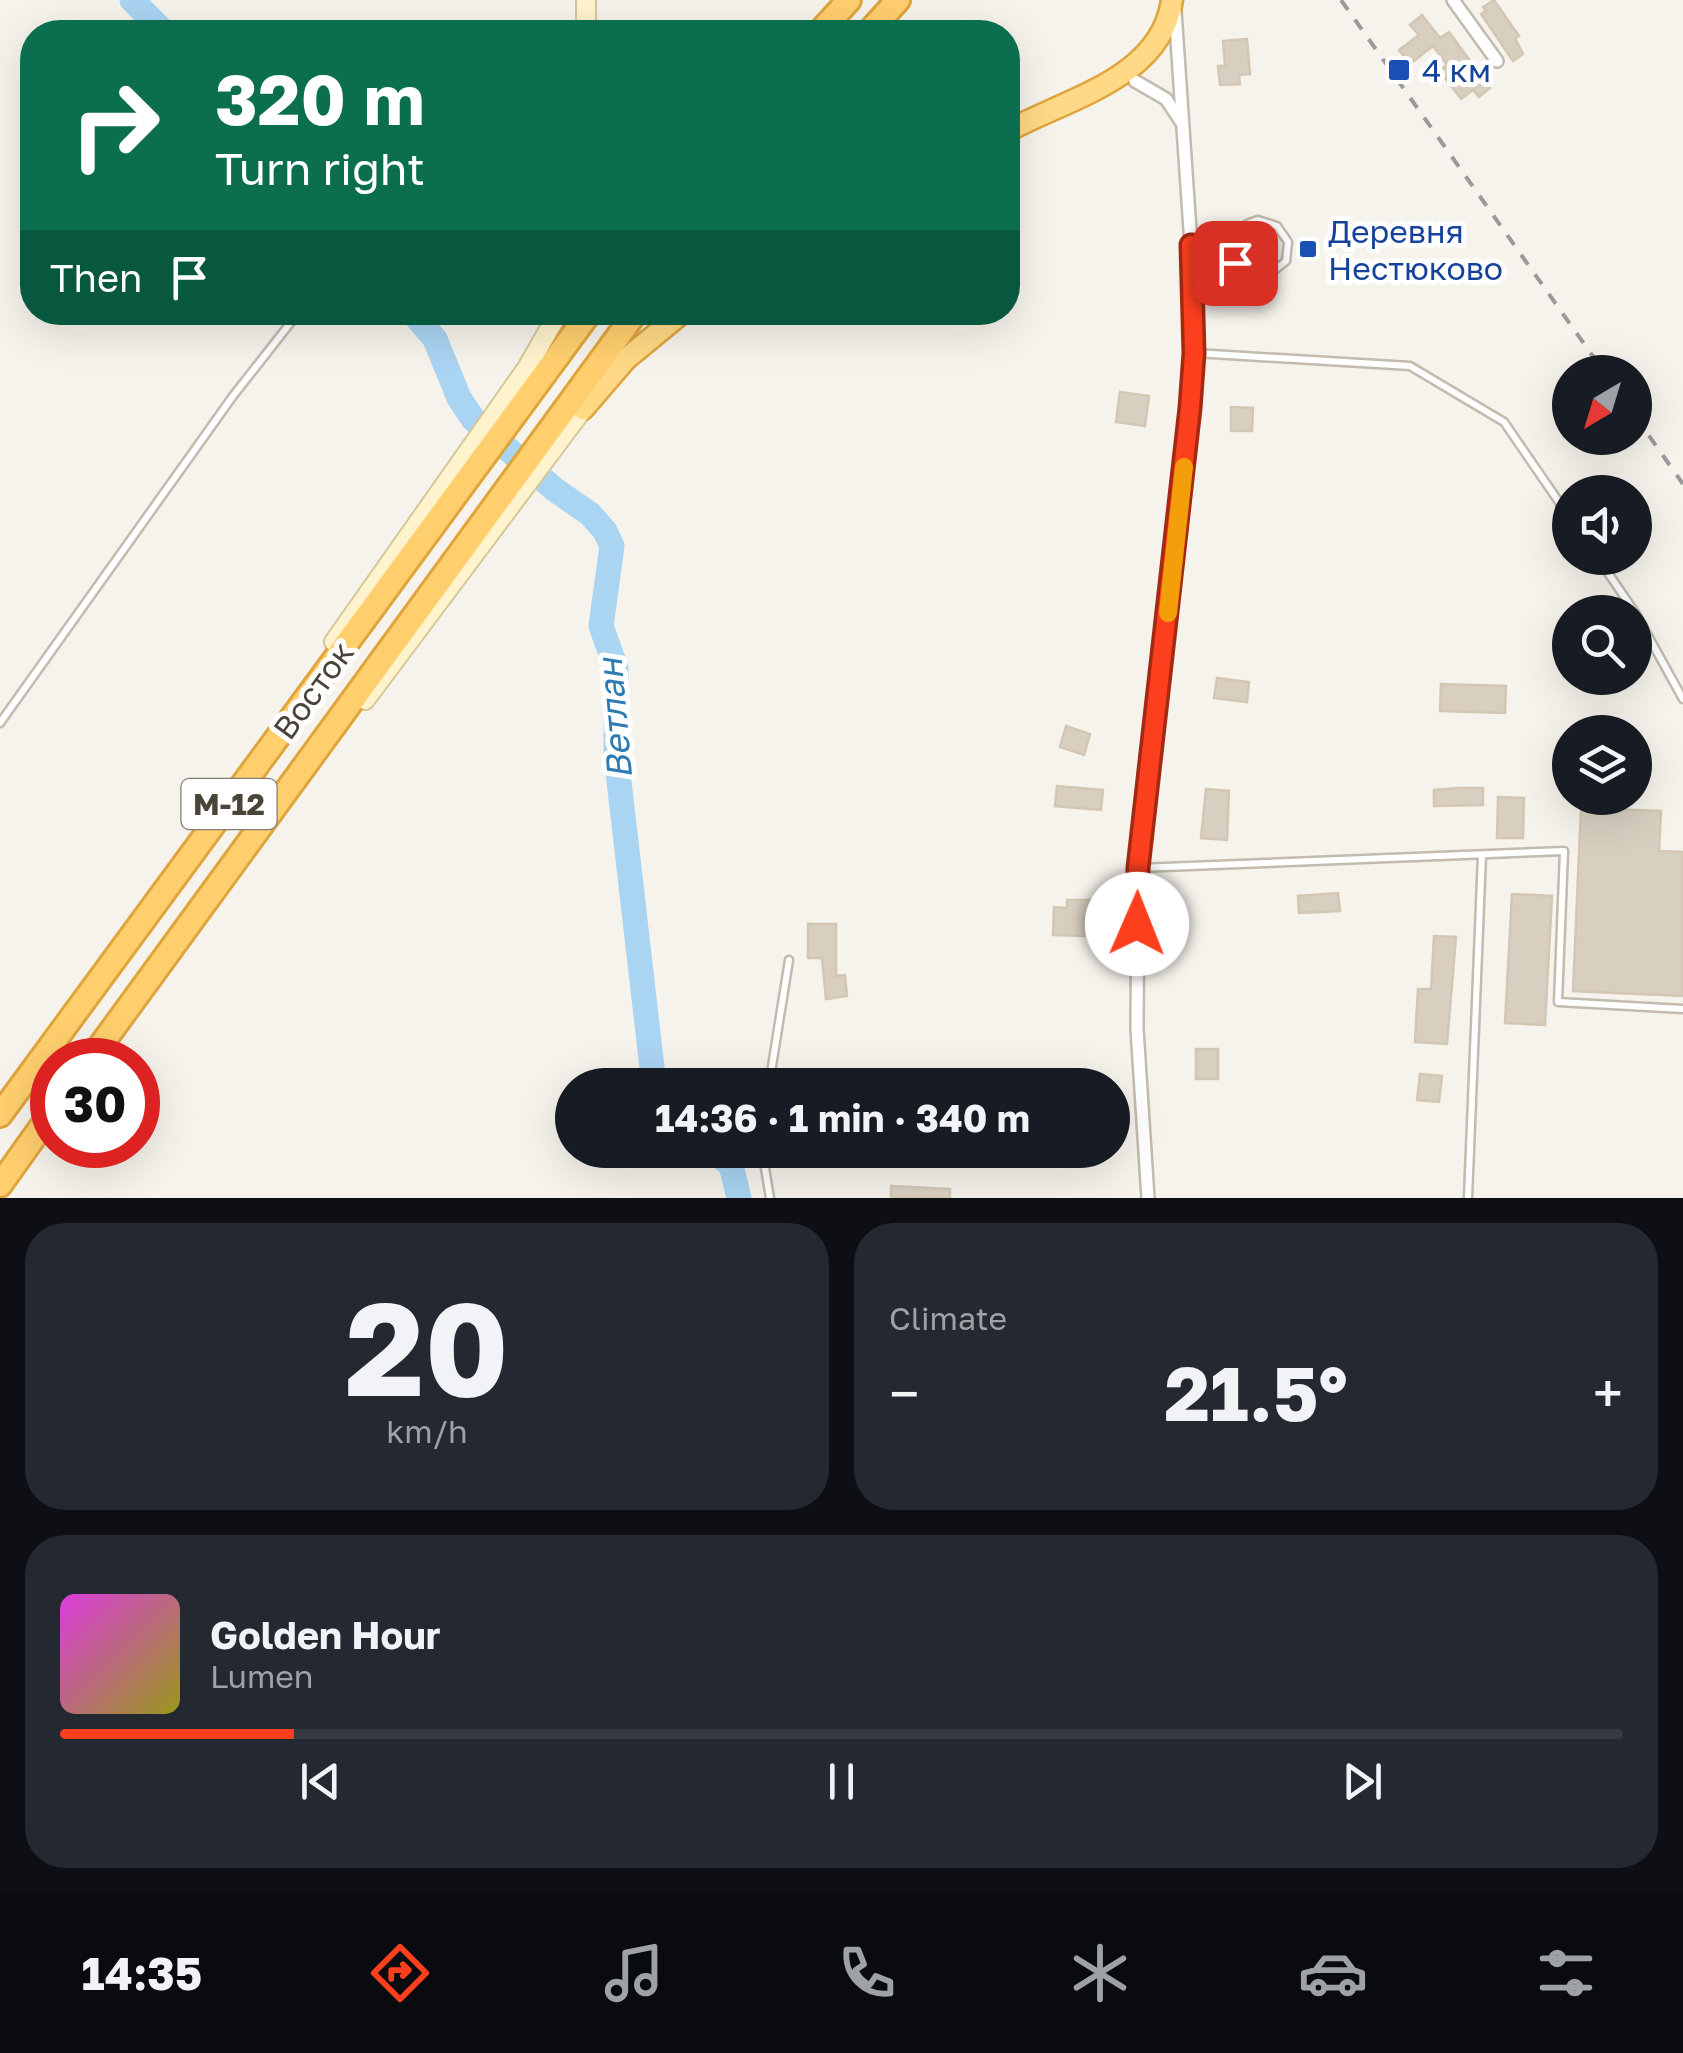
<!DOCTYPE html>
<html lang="en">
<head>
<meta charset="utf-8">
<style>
  :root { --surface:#171b24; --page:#242831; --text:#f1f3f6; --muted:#9ea1a6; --line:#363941; --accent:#fc3f1d }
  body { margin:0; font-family:"Golos Text",sans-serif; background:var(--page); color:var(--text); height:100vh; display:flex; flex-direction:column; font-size:38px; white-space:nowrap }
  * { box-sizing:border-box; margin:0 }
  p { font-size:32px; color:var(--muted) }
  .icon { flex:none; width:55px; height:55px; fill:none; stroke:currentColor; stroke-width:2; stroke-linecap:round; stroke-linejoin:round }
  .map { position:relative; height:1198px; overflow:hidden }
  .sheet { display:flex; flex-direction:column; gap:25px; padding:25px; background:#0d0f14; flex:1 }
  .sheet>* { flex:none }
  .banner { position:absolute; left:20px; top:20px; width:1000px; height:305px; border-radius:40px; box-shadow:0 10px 40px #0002; background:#0b6e4f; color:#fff; overflow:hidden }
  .needle { width:65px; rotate:218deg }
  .buttons { position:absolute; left:1552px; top:355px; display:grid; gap:20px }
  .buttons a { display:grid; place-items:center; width:100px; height:100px; border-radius:50%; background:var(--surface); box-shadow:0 10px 40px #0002; font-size:50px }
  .speed { position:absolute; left:30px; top:1038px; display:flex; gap:20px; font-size:50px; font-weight:700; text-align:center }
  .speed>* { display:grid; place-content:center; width:130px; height:130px; border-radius:50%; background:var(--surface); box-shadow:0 10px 40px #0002; line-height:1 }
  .speed .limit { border:15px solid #d22; background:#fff; color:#111 }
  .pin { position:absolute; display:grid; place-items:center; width:85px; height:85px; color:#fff; margin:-42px; border-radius:20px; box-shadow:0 5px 15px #0006 }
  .me { position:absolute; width:110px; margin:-55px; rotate:1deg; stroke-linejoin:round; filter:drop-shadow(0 0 8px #0008) }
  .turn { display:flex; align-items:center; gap:35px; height:210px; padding:0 30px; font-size:45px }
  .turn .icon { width:130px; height:130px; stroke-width:2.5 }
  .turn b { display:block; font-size:70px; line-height:85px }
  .then { display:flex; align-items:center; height:95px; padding:0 30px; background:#0003; gap:20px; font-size:38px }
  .big { font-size:75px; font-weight:700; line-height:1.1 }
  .sheet .widget { flex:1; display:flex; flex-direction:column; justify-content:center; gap:15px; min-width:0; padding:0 35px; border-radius:40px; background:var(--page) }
  .sheet .dial { align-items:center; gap:0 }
  .dial b { font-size:130px; line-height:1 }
  .song { display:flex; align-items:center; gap:30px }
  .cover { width:120px; height:120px; border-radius:15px; background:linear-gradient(135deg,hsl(300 70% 55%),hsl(60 70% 35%)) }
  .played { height:10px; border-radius:5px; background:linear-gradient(90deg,var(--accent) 15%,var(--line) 15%) }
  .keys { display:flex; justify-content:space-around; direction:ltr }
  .heat { display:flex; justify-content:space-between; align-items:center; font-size:55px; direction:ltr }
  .sheet .tiles { flex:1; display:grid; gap:25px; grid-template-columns:1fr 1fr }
  .widget:last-child { grid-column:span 2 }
  .trip { position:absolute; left:555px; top:1068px; width:575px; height:100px; border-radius:50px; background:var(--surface); box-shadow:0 10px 40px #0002; font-weight:700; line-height:100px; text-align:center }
  .tabs { display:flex; height:160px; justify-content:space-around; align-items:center; background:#090b0e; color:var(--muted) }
  .tabs .icon { width:70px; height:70px }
  .tabs .selected { color:var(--accent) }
  .tabs b { font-size:45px; color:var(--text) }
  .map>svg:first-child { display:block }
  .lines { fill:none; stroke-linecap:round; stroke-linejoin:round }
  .river { stroke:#a9d4f2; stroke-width:25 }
  .building { fill:#d8cfc1; stroke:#d3c7b4; stroke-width:2.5 }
  .service-casing { stroke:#c2bbae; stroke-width:11 }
  .minor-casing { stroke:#c2bbae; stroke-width:16 }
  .secondary-casing { stroke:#d6c79b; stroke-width:22 }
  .trunk-casing { stroke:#e0a43c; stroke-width:25 }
  .motorway-casing { stroke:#e0a43c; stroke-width:28 }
  .service { stroke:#fff; stroke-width:6 }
  .minor { stroke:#fff; stroke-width:11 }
  .secondary { stroke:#fff3cd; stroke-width:18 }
  .trunk { stroke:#ffd985; stroke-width:20 }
  .motorway { stroke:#ffcf6e; stroke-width:22 }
  .rail { stroke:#9a9a9a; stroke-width:4; stroke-dasharray:12 12; stroke-linecap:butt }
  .route-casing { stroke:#a42913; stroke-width:25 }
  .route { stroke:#fc3f1d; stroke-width:18 }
  .slow { stroke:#f59e0b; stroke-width:18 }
  .transit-dot { fill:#1a4fb4; stroke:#fff; stroke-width:4 }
  .labels { text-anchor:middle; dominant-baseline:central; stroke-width:10; stroke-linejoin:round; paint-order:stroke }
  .shield { fill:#fff; stroke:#817c74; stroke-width:2.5 }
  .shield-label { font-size:30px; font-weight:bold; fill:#4b4439 }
  .transit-label { font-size:32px; fill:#164399; stroke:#fff; text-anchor:start }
  .street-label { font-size:32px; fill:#4b4439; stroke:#fff }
  .water-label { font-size:35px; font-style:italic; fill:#2e7ab2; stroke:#fff }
</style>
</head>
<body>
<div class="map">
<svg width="1683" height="1198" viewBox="0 0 1683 1198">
  <rect width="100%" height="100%" fill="#f6f3ec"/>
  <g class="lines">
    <path class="river" d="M132 0 164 32
      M412 312 435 339 459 398 473 419 554 489 590 514 605 531 612 546 601 626 616 668V755L654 1085
      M711 1150 731 1165 739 1198"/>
  </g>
  <path class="building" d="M1494 0 1519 36 1515 38 1523 54 1513 61 1481 14 1486 11 1483 7Z
    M1422 15 1440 38 1449 32 1490 88 1479 97 1473 90 1461 99 1439 70 1447 65 1433 46 1410 64 1399 50 1419 35 1410 25Z
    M1247 39 1250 74 1239 75 1240 84 1220 85 1218 66H1225L1223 41Z
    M1120 392 1149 396 1145 426 1116 422Z
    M1231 407 1253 408 1252 431H1231Z
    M1217 678 1249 682 1247 702 1214 698Z
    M1441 684 1506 686 1505 713 1440 711Z
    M1066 726 1090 734 1084 755 1060 747Z
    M1057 786 1103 790 1101 810 1055 806Z
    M1459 788H1483V805L1434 806V790Z
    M1206 789 1229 791 1227 840 1201 838Z
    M1498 797 1524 798 1523 838H1497Z
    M1581 808 1661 811 1659 851 1683 852V996L1573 991Z
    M1338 893 1340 911 1299 913 1298 896Z
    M1512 894 1552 896 1545 1025 1505 1023Z
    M1067 900H1097V918H1084V936L1053 935 1054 907 1067 908Z
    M808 924H836V976L845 975 847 996 826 999 822 958H808Z
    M1434 936 1456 937 1447 1044 1415 1042 1418 989H1431Z
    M1196 1049H1218V1079H1196Z
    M1420 1074 1442 1076 1439 1102 1417 1100Z
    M891 1186 950 1189V1198H891Z"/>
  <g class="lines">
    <defs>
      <path id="service" d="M1258 220 1277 226 1288 242 1286 261 1266 277 1248 275 1226 249 1218 246 1249 223Z
        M1193 245 1218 246
        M1195 353 1410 366 1504 422 1570 518
        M1598 558 1636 614 1683 699
        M0 723 233 396 299 312
        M1139 868 1564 851 1558 1002 1683 1009
        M769 1085 789 960
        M762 1150 770 1198
        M1468 1198 1482 855"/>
      <path id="minor" d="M1453 0 1497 61
        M1135 81 1166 99 1182 123
        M1148 1198 1137 1029 1138 868 1194 353 1191 245 1175 11"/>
      <path id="secondary" d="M586 0V32
        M334 642 527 368 559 312
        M365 700 583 409"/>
      <path id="trunk" d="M1008 131C1066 99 1162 78 1172 0
        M583 409 626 359 683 312"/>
      <path id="motorway" d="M820 32 849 0
        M869 32 898 0
        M90 1060 636 312
        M0 1115 590 312
        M0 1185 52 1112"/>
    </defs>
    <use href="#service" class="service-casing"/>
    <use href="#minor" class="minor-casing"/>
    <use href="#secondary" class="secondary-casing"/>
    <use href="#trunk" class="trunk-casing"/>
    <use href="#motorway" class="motorway-casing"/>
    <use href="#service" class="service"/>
    <use href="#minor" class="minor"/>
    <use href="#secondary" class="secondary"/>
    <use href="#trunk" class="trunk"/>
    <use href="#motorway" class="motorway"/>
    <path class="rail" d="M1341 0 1604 372
      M1635 416 1683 484"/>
  </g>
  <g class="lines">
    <defs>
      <path id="route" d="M1137 924 1138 868 1190 408 1194 353 1191 245 1226 249 1235 263"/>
    </defs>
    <use href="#route" class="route-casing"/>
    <use href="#route" class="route"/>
    <path class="slow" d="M1168 613 1184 467"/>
  </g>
  <g class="transit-dot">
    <rect x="1387" y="58" width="24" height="24" rx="5"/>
    <rect x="1298" y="239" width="20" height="20" rx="5"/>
  </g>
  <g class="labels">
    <rect class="shield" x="181.5" y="779" width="95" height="50" rx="8"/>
    <g class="shield-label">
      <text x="229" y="804">М-12</text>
    </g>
    <g class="transit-label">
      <text x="1422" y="70">4 км</text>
      <text x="1328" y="231">Деревня<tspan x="1328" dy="37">Нестюково</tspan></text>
    </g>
    <g class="street-label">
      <text transform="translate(313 690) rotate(-54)">Восток</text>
    </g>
    <g class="water-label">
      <text transform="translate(614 719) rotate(-95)">Ветлан</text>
    </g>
  </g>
</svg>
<div class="buttons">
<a><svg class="needle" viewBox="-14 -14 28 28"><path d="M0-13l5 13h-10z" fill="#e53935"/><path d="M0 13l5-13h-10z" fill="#9ea1a6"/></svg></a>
<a><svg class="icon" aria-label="sound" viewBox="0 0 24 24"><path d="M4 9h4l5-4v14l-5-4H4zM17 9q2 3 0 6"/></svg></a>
<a><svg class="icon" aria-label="search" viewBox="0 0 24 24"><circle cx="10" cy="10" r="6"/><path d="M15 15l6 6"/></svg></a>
<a><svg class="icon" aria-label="layers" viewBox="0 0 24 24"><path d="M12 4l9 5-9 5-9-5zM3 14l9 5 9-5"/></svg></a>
</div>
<div class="speed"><div class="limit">30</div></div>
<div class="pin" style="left:1235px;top:263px;background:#d93025"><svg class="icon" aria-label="arrive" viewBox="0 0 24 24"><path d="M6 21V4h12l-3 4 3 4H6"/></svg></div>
<svg class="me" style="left:1137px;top:924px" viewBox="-20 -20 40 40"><circle r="19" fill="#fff"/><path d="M0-13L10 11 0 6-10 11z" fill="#fc3f1d"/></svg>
<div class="trip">14:36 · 1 min · 340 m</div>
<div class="banner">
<div class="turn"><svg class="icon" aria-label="right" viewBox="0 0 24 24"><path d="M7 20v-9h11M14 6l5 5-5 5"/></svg><div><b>320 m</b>Turn right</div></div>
<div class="then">Then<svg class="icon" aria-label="arrive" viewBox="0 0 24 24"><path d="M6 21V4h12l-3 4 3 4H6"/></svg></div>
</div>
</div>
<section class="sheet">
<div class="tiles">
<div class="widget dial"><b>20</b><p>km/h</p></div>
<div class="widget"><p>Climate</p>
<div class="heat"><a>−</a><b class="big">21.5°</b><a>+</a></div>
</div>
<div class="widget">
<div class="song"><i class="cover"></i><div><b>Golden Hour</b><p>Lumen</p></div></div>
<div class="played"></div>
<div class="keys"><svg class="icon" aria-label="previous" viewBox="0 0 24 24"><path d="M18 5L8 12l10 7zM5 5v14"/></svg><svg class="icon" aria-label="pause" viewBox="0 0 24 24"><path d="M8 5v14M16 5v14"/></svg><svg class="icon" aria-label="next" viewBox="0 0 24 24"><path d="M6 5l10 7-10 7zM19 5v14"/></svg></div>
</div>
</div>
</section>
<nav class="tabs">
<b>14:35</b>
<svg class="icon selected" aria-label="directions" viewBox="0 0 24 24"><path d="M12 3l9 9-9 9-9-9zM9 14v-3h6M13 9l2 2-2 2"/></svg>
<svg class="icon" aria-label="music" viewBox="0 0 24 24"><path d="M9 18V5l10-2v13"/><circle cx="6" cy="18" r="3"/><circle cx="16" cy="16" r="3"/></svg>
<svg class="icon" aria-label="phone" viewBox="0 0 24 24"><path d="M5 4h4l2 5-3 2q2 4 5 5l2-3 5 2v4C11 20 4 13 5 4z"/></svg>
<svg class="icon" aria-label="climate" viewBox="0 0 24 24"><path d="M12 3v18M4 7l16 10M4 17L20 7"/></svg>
<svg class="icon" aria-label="car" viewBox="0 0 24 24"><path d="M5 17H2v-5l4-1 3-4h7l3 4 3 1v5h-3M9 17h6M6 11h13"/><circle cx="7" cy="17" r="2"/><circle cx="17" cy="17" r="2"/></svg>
<svg class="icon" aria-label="filters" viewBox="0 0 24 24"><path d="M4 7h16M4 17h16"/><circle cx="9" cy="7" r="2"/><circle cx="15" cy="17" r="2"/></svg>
</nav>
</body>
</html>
